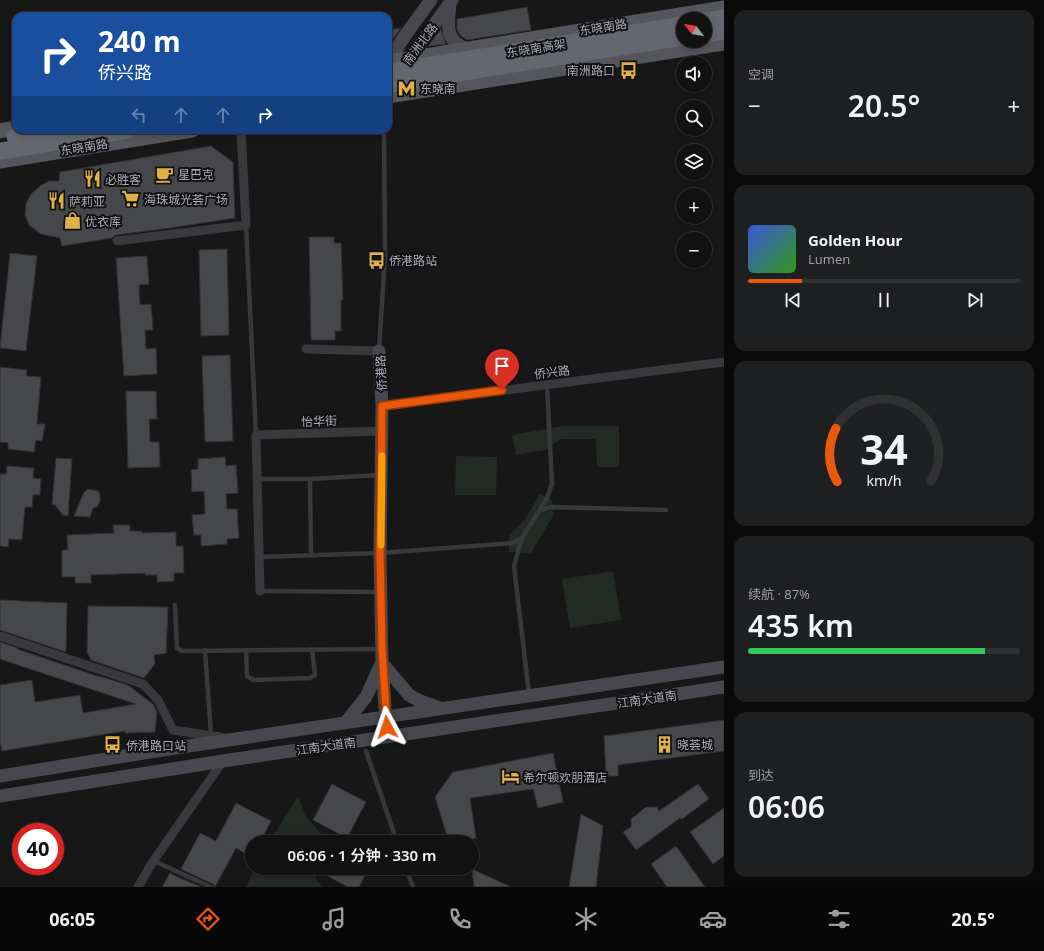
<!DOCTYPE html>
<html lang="zh">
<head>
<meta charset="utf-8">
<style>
  :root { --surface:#111112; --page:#1e1f20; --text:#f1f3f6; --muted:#9c9d9f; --line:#303132; --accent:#ea580c }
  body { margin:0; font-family:"Noto Sans","Noto Sans SC",sans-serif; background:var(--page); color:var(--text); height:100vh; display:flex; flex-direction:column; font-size:15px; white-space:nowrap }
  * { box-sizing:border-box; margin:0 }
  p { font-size:13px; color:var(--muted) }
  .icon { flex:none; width:22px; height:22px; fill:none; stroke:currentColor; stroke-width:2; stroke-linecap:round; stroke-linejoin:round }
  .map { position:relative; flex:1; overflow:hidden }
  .side { display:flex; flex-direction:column; gap:10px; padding:10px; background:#09090a; width:320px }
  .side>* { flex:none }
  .hud { position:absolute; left:12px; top:12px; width:380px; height:122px; border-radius:12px; box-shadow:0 2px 6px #0003,0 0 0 1px var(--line); background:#1a4fa0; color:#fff; overflow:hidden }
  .needle { width:26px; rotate:301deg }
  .fabs { position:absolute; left:676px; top:12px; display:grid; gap:8px }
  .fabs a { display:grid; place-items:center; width:36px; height:36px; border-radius:50%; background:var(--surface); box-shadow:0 2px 6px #0003,0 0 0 1px var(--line); font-size:20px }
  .speed { position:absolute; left:12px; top:823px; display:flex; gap:8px; font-size:20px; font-weight:700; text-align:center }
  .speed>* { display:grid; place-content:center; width:52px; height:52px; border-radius:50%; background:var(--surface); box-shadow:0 2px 6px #0003,0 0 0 1px var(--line); line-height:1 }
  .speed .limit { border:6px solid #d22; background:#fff; color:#111 }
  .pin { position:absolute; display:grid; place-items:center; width:34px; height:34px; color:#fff; margin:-41px -17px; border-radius:50% 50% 50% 0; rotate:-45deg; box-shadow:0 0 4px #0007 }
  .pin .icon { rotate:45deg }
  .me { position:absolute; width:44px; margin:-22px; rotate:355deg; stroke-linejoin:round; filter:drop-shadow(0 0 3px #0008) }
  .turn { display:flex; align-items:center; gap:14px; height:84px; padding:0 20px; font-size:18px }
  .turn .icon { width:52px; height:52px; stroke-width:2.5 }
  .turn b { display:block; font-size:28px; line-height:34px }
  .lanes { display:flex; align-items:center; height:38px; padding:0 20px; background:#0003; justify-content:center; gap:20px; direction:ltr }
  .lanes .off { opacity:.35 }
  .big { font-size:30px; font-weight:600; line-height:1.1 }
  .side .widget { flex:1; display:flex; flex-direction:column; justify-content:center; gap:6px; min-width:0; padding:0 14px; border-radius:12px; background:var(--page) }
  .side .dial { align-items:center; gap:0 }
  .dial svg { height:104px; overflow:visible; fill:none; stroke:var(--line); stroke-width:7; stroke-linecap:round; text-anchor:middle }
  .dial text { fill:var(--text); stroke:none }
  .song { display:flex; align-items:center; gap:12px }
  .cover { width:48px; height:48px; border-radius:6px; background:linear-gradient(135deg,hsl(230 70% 55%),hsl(110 70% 35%)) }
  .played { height:4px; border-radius:2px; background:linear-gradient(90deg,var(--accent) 20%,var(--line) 20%) }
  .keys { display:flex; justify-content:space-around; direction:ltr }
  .heat { display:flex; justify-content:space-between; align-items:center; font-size:22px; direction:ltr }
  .charge { height:6px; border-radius:3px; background:linear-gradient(90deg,#34c759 87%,var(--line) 0) }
  .trip { position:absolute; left:245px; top:835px; width:234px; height:40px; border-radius:20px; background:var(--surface); box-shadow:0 2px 6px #0003,0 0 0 1px var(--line); font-weight:600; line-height:40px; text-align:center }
  .dock { display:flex; height:64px; justify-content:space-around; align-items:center; background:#070707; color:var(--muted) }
  .dock .icon { width:28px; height:28px }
  .dock .current { color:var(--accent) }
  .dock b { font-size:18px; color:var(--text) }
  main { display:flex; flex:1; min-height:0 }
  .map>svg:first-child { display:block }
  .green { fill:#232a24 }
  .building { fill:#46474b; stroke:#313134 }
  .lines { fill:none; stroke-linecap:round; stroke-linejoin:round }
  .lane { stroke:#38393d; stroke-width:4.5 }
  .street { stroke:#38393d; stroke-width:9 }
  .secondary { stroke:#46484d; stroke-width:13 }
  .primary { stroke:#54565c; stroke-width:15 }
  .highway { stroke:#64676d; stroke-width:17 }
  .route-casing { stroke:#983908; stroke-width:10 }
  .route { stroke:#ea580c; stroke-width:7 }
  .slow { stroke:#f59e0b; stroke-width:7 }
  .labels { text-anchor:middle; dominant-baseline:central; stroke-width:4; stroke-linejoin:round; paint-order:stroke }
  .street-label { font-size:12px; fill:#aaadb7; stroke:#121213 }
  .poi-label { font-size:12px; fill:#aaadb7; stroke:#121213; text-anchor:start }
</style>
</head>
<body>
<main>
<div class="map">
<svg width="724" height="887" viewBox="0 0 724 887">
  <rect width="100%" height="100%" fill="#171718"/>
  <path class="green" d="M562 426H619V467H597L596 439H561L545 450 516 455 512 435Z
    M456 456 497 457 496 495H455Z
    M540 494 552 500 553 516 531 553 509 552V536L525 519Z
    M613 571 621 620 570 628 562 579Z
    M298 797 306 817 328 841 327 842H269Z
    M255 868H318L316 879 322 887H246Z"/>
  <path class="building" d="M527 7 531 30 467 40 461 36 457 30V19Z
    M401 28 393 39 388 47V30Z
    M441 29 446 44 428 46Z
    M211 146 233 162 235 218 170 228 116 235 112 238 62 246 60 238 41 234 29 225 25 215 26 204 31 194 40 186 49 181H59L60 172Z
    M309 237H334V243H341L343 300H341V331H335V340H311Z
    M227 249 229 335 201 336 199 250Z
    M10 253 37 256 26 351 0 348Z
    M147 256 149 284 139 285 140 305 151 304 153 330H145L146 349 156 348 157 374 124 376 116 258Z
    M230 355 233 441 205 442 202 356Z
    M0 367 27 370 26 376 41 377 37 424H45L42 441 36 440 34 452 8 449V443L0 442Z
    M126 391H156L157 419H149L150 442H159L160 467 128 468Z
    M225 457 226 466 236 465 238 493 226 494 227 509H237L239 538 227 539V544L201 546V535H194L192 515 205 514 204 491 192 492 191 470 198 469V459Z
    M56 458 72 459 68 516 63 515 55 505H52Z
    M7 466 34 468 33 478 41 479 40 495H33L32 507H25L22 540 9 539 8 547 0 546V474H6Z
    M88 489 98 491 100 495V502L97 507 93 508 90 517 74 516 84 492Z
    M113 525H130V531H142V533L176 532V546H183L184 573H174V581L157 582V575H145V573L91 575V583H75V577H62V550H68L67 535 114 533Z
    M0 600 67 603 66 652 0 630Z
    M88 606 168 607 166 653 154 655 155 664 144 678 91 660 87 652Z
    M0 642 18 648 17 649 100 677 99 676 128 685 153 704 157 712 155 732 125 733V731L2 751 0 741V685L32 680 35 702 80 695 83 713 136 704 0 659Z
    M724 720V751L618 765V776H606L604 736Z
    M553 753 563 802 538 808 533 789 470 798 476 838 459 842H449L435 797 453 772Z
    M332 784 366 802 347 838 313 820Z
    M698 784 709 799 682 819 680 818 636 850 623 832 631 827V819L646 807H657L659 811Z
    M236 803 271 821 260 842H252V857L236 848 215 887 213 884 181 869 200 833 216 841Z
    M724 808V856L713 864 690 832Z
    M581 814 603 826 596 887H569Z
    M676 846 705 887H667L651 864Z
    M325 868H369L359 887H348L322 873Z
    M472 869 511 887H474Z
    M170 873 177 877 202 887H162Z"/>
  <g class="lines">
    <path class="lane" d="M246 225 256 435
      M379 351 385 256 384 130
      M258 479H310L380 475
      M310 479 311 555
      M539 511 550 507 666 510
      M522 538 514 566 529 694
      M259 557 380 553 512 543 522 538 547 498 552 484 547 385
      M260 591 380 592
      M175 605 177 648 182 651 380 649
      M205 650 211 735
      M246 650 247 676 254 680 310 678 315 675 312 649
      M366 751 397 842
      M154 861 211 887
      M406 868 413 887"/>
    <path class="street" d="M117 241 246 225 241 130
      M306 349 379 351
      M382 406 724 362
      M260 591 256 435 382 431
      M0 636 143 684 158 700 173 730 226 738
      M138 887 152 863 223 761"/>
    <path class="secondary" d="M450 4C448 24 444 42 468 49
      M405 65 452 0
      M388 67C390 53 421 14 431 0
      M379 351 382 406 380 553 382 663 387 736
      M382 663 409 695 418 700 440 708
      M345 723 366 697 381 664
      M0 776 188 746 724 667
      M0 796 223 761 678 694 724 687"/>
    <path class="primary" d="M388 62 724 8
      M388 96 724 43
      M0 131 16 128
      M0 161 192 130"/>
    <path class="highway" d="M705 21 724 18
      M705 34 724 31
      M388 72 683 25
      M388 84 683 37
      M15 137 58 130
      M0 151 128 130"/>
  </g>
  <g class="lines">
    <defs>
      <path id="route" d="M387 727 382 648 380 553 382 406 502 390"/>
    </defs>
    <use href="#route" class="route-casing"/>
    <use href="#route" class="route"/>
    <path class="slow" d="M381 545 382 456"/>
  </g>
  <defs>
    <symbol id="bus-bare" viewBox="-9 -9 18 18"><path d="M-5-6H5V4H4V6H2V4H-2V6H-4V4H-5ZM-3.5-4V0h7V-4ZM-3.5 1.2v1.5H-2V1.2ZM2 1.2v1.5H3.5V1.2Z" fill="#e0b147" stroke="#121213" stroke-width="2.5" paint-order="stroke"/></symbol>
    <symbol id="metro-bare" viewBox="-9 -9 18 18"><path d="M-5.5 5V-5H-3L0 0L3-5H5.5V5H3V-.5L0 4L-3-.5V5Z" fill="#e0b147" stroke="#121213" stroke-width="2.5" paint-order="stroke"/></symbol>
    <symbol id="cafe-bare" viewBox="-9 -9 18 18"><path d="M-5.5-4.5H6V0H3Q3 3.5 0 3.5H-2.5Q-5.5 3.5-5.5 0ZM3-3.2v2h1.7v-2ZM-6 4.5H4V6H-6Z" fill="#e0b147" stroke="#121213" stroke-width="2.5" paint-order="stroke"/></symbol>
    <symbol id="restaurant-bare" viewBox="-9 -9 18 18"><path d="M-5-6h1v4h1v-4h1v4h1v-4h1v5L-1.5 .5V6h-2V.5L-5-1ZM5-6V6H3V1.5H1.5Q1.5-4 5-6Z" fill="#e0b147" stroke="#121213" stroke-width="2.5" paint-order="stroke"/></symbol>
    <symbol id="supermarket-bare" viewBox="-9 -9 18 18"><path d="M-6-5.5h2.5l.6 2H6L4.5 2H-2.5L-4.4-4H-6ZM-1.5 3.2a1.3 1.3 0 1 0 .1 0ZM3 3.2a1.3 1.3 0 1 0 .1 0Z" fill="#e0b147" stroke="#121213" stroke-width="2.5" paint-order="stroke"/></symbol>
    <symbol id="shop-bare" viewBox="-9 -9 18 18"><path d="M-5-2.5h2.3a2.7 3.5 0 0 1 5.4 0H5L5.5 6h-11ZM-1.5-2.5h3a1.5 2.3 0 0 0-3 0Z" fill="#e0b147" stroke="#121213" stroke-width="2.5" paint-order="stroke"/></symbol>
    <symbol id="building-bare" viewBox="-9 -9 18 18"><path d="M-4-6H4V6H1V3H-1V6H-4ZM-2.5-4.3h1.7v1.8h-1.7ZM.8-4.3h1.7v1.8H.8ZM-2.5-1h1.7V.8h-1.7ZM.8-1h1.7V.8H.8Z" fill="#e0b147" stroke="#121213" stroke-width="2.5" paint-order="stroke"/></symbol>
    <symbol id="hotel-bare" viewBox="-9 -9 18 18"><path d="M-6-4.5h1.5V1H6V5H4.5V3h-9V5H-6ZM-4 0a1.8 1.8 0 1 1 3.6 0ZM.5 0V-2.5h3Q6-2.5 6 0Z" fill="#e0b147" stroke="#121213" stroke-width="2.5" paint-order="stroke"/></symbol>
  </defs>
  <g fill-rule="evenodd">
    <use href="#bus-bare" x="616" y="58" width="25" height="25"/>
    <use href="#metro-bare" x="394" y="76" width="25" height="25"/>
    <use href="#cafe-bare" x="152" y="162" width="25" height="25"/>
    <use href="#restaurant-bare" x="80" y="166" width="25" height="25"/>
    <use href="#supermarket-bare" x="118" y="186" width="25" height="25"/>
    <use href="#restaurant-bare" x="44" y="188" width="25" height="25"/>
    <use href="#shop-bare" x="60" y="208" width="25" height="25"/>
    <use href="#bus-bare" x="364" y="248" width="25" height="25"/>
    <use href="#building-bare" x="652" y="732" width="25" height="25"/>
    <use href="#bus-bare" x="100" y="732" width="25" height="25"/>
    <use href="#hotel-bare" x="498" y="764" width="25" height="25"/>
  </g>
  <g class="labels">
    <g class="street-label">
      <text transform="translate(603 27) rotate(-9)">东晓南路</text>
      <text transform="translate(420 44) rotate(-53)">南洲北路</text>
      <text transform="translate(536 48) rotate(-9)">东晓南高架</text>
      <text transform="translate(84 147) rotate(-9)">东晓南路</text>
      <text transform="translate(552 372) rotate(-7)">侨兴路</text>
      <text transform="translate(381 373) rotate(-93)">侨港路</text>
      <text transform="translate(319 421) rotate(-2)">怡华街</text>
      <text transform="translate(647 699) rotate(-8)">江南大道南</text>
      <text transform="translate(326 746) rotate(-8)">江南大道南</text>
    </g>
    <g class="poi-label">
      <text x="615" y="70" text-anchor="end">南洲路口</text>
      <text x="420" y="88">东晓南</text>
      <text x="178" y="174">星巴克</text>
      <text x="105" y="179">必胜客</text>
      <text x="144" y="199">海珠城光荟广场</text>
      <text x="69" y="201">萨莉亚</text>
      <text x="85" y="221">优衣库</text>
      <text x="389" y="260">侨港路站</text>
      <text x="677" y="744">晓荟城</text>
      <text x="126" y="745">侨港路口站</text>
      <text x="523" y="777">希尔顿欢朋酒店</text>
    </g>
  </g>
</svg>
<div class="fabs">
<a><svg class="needle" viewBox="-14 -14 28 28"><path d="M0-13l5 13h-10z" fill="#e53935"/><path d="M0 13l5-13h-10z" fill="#9c9d9f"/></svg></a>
<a><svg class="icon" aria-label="sound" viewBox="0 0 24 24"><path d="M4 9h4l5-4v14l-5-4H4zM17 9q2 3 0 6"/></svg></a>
<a><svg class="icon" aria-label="search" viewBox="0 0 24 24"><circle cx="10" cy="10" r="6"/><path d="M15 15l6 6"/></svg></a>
<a><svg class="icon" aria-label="layers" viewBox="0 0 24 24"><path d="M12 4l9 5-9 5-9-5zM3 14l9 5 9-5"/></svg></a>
<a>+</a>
<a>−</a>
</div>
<div class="speed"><div class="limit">40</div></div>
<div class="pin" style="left:502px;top:390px;background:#d93025"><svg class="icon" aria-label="arrive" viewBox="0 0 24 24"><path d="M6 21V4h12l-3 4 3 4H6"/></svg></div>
<svg class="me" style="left:387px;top:727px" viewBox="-20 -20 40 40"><path d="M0-17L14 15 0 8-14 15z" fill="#ea580c" stroke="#fff" stroke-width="4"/></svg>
<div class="trip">06:06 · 1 分钟 · 330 m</div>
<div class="hud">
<div class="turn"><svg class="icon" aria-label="right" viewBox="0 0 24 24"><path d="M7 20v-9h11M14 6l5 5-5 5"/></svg><div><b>240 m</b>侨兴路</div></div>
<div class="lanes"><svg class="icon off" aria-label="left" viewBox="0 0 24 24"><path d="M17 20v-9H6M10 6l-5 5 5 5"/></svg><svg class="icon off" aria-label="ahead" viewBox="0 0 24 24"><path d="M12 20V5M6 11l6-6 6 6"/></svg><svg class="icon off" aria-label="ahead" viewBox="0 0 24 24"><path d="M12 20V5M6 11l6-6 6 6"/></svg><svg class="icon" aria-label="right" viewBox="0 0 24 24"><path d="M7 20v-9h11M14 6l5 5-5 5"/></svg></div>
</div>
</div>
<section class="side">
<div class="widget"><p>空调</p>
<div class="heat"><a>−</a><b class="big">20.5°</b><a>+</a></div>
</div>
<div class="widget">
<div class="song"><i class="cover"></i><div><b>Golden Hour</b><p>Lumen</p></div></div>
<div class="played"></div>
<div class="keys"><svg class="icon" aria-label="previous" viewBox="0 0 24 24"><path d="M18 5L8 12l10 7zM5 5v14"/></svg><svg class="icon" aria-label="pause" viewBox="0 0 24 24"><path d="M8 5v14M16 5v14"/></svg><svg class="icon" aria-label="next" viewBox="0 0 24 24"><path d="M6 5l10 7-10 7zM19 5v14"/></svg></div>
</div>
<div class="widget dial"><svg viewBox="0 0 100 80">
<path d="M14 69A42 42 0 1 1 86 69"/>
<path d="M14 69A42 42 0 0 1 13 28" stroke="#ea580c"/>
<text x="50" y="56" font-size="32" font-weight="700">34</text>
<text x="50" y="72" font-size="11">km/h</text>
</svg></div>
<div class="widget"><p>续航 · 87%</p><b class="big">435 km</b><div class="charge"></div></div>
<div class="widget"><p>到达</p><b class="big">06:06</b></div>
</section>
</main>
<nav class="dock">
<b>06:05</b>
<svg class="icon current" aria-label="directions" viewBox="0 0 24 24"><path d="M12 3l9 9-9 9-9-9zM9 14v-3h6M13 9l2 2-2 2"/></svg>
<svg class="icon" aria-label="music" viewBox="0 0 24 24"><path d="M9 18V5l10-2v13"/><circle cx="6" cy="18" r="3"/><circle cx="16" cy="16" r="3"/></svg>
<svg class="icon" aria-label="phone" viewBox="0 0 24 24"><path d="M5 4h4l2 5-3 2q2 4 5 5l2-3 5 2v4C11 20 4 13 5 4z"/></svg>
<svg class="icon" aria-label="climate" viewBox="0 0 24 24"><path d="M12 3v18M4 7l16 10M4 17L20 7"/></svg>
<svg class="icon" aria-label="car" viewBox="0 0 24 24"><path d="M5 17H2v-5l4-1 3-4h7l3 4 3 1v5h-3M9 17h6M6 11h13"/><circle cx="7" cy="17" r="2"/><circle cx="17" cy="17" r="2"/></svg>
<svg class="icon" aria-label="filters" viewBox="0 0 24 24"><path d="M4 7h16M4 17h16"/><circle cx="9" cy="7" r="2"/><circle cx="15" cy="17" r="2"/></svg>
<b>20.5°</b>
</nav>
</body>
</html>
